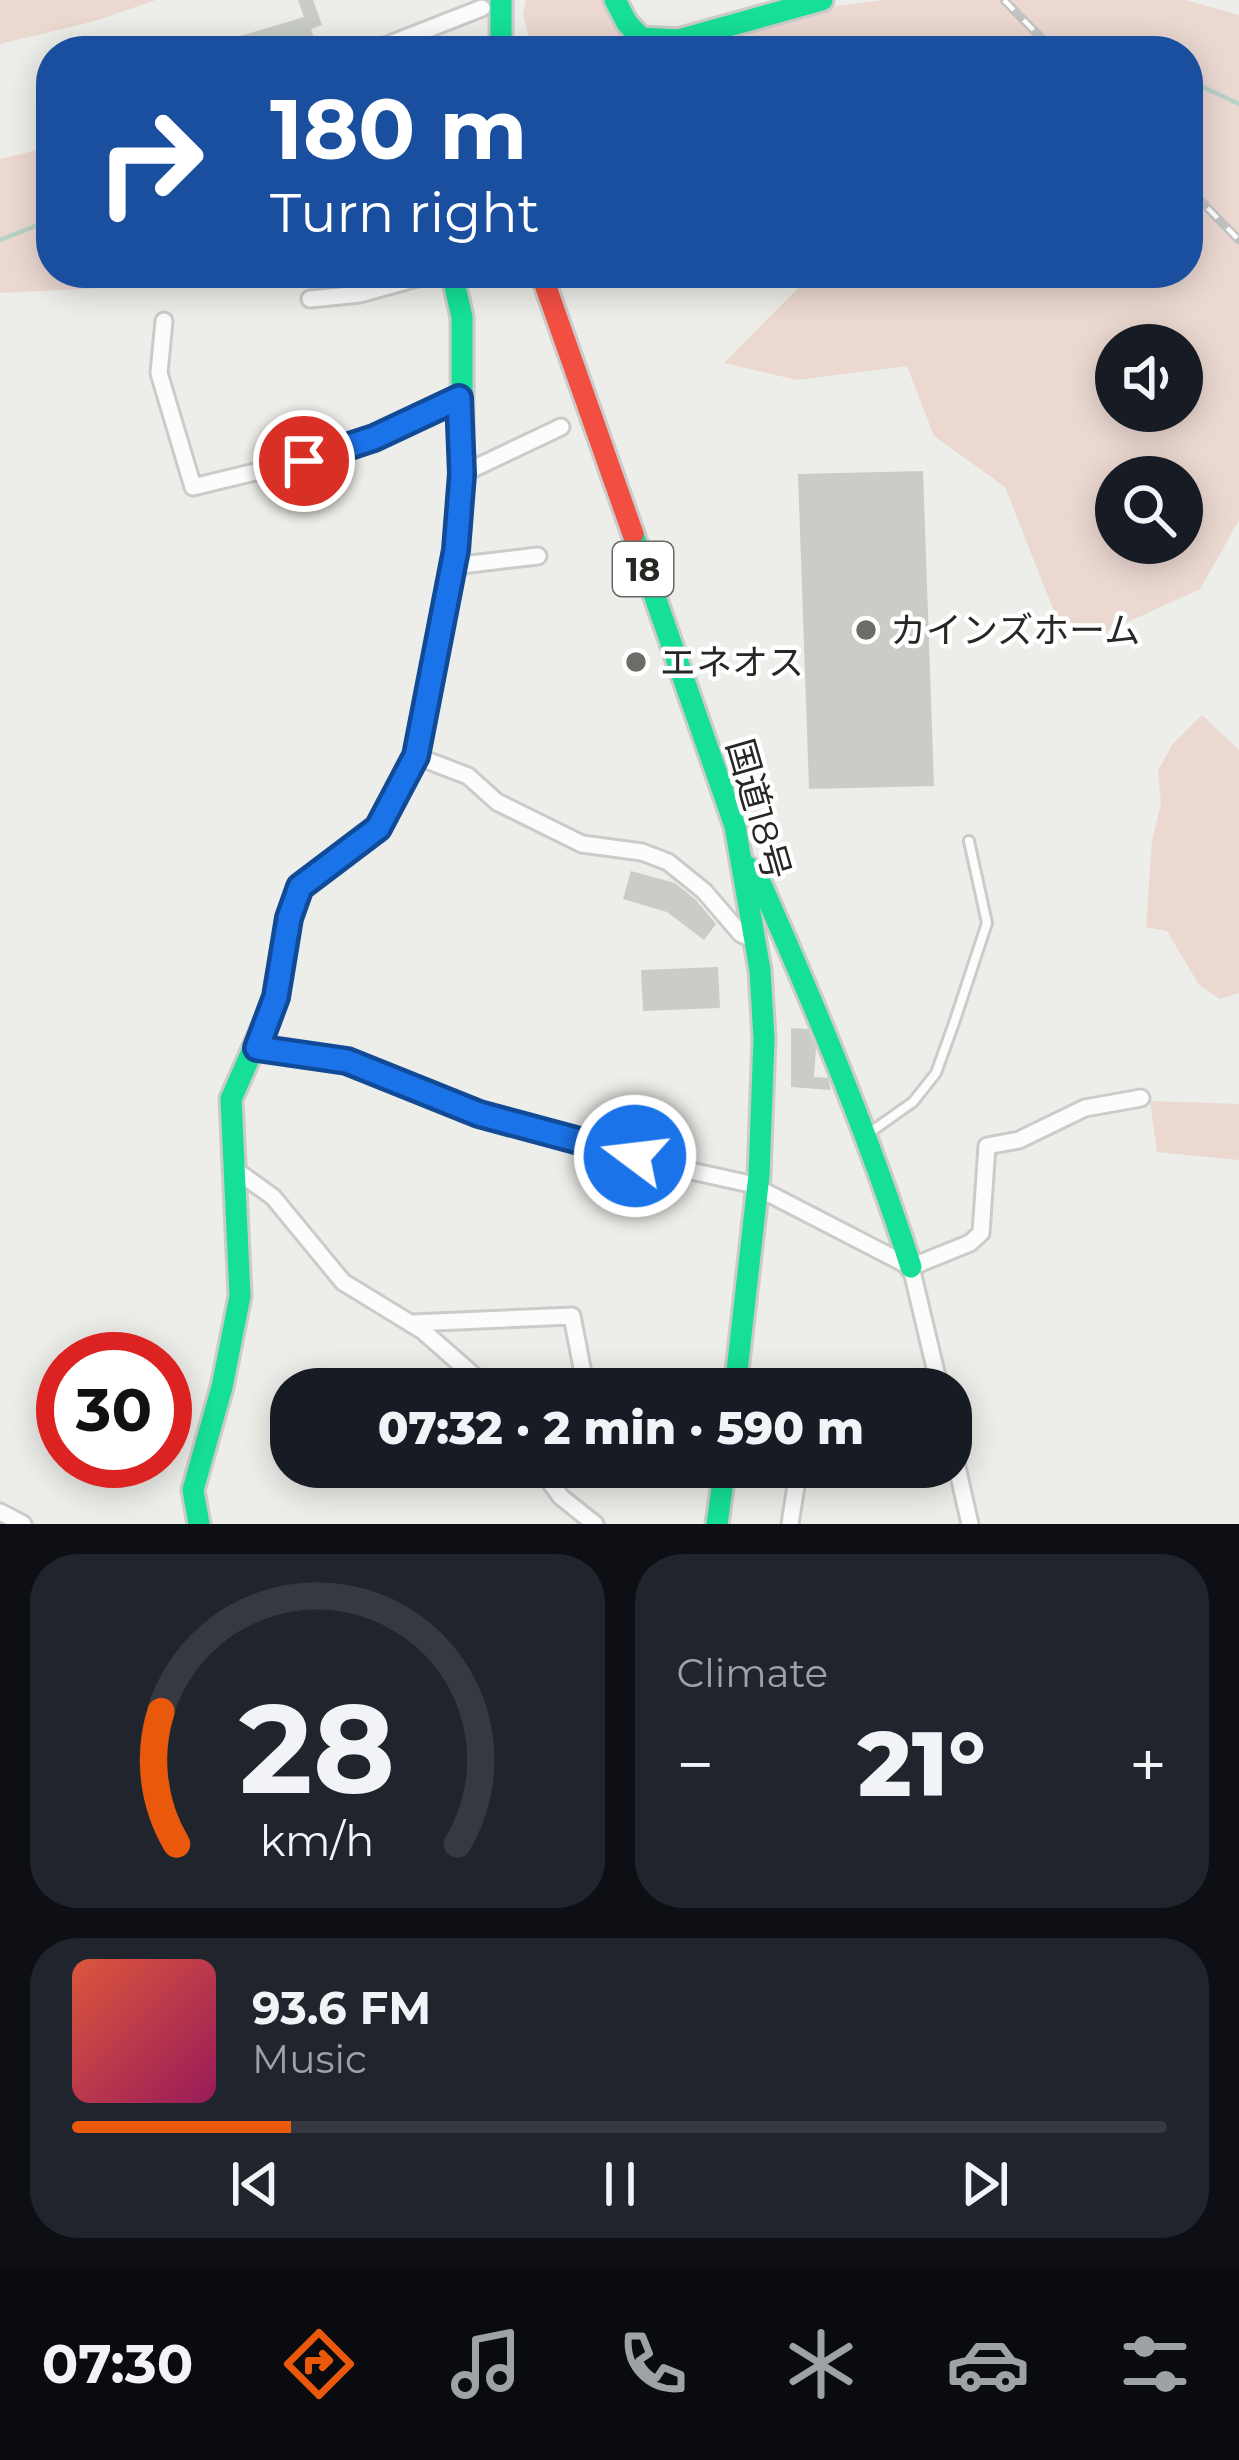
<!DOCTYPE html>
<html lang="en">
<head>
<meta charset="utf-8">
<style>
  :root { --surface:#171b24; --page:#20242c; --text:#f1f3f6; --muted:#9ea1a6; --line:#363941; --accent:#ea580c }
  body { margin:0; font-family:Montserrat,"Noto Sans JP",sans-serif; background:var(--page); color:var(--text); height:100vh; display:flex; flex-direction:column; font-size:45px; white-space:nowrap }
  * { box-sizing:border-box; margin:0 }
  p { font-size:39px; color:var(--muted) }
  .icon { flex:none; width:66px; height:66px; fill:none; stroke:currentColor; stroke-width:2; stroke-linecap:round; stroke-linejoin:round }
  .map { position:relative; height:1524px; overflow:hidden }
  .drawer { display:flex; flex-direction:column; gap:30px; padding:30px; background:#0d0f14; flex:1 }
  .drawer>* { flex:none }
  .guide { position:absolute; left:36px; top:36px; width:1167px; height:252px; border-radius:48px; box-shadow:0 6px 30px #0003; background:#1a4fa0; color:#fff; overflow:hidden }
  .buttons { position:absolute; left:1095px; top:324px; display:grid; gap:24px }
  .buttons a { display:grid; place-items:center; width:108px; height:108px; border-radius:50%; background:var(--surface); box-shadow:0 6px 30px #0003; font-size:60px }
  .speed { position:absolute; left:36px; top:1332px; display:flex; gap:24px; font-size:60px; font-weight:700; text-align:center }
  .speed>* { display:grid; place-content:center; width:156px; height:156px; border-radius:50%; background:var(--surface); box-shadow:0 6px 30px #0003; line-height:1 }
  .speed .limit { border:18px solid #d22; background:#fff; color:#111 }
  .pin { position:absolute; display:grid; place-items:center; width:102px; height:102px; color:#fff; margin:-51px; border:6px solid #fff; border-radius:50%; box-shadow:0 3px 12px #0007 }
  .me { position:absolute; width:132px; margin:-66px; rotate:285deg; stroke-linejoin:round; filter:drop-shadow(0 0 9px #0008) }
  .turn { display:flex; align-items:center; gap:42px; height:252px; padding:0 36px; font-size:54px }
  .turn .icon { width:156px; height:156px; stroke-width:2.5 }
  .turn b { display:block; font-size:84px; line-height:102px }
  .big { font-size:90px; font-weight:800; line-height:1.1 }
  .drawer .tile { flex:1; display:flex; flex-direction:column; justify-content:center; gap:18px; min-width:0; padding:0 42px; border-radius:48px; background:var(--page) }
  .drawer .dial { align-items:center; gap:0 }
  .dial svg { height:312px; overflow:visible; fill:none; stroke:var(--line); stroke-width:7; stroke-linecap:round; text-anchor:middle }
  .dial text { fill:var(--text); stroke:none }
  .song { display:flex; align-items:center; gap:36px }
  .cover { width:144px; height:144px; border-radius:18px; background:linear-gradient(135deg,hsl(10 70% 55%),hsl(330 70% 35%)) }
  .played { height:12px; border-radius:6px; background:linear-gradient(90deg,var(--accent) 20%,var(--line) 20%) }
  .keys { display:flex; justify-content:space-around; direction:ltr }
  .heat { display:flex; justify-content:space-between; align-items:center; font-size:66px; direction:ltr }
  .drawer .tiles { flex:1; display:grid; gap:30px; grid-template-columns:1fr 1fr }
  .tile:last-child { grid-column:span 2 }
  .trip { position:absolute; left:270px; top:1368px; width:702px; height:120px; border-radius:48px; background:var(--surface); box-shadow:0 6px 30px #0003; font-weight:800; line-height:120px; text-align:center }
  .tabs { display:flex; height:192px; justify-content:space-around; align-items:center; background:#090b0e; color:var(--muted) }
  .tabs .icon { width:84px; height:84px }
  .tabs .current { color:var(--accent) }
  .tabs b { font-size:54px; color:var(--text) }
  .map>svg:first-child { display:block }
  .green { fill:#ebd8d1; fill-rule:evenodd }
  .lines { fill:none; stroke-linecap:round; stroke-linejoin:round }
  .stream { stroke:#b9d2c7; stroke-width:4.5 }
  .building { fill:#c9cdc6 }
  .lane-casing { stroke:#cbcbc9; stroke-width:14 }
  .street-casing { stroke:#cbcbc9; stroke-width:21 }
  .fast-casing { stroke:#cbcbc9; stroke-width:27 }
  .jam-casing { stroke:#cbcbc9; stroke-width:27 }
  .lane { stroke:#fcfcfc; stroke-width:8 }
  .street { stroke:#fcfcfc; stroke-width:15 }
  .fast { stroke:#16e098; stroke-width:21 }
  .jam { stroke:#f24e42; stroke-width:21 }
  .rail-casing { stroke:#c3c3c3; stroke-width:9 }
  .rail { stroke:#fff; stroke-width:4.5; stroke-dasharray:14; stroke-linecap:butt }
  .route-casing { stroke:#114b97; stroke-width:30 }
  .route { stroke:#1a73e8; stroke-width:21 }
  .poi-dot { fill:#6c6c69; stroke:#fff; stroke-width:4.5 }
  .labels { text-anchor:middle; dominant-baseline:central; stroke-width:9; stroke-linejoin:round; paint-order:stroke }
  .shield { fill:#fff; stroke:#686866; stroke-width:3 }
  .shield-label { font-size:33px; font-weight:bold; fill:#272724 }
  .poi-label { font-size:36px; fill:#272724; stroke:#fff; text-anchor:start }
  .street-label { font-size:36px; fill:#272724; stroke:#fff }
</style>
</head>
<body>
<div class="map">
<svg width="1239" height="1524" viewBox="0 0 1239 1524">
  <rect width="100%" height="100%" fill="#edede9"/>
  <path class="green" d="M0 0H156L95 21 0 44Z
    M526 0H602L679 48 829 7 884 0H1185L1239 15V520L1200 589 1106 632 1057 619 1005 487 934 436 907 366 797 380 724 363 813 273H1188V51H532L523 13ZM1116 345H1182V411H1116ZM1116 477H1182V543H1116Z
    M51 147V273H189L191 276 158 285 0 293V159Z
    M1202 715 1239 750V993L1220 999 1199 985 1167 931 1146 927 1152 841 1161 804 1158 771 1172 745Z
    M1150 1101 1239 1104V1160L1157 1152Z"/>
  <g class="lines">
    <path class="stream" d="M1188 80 1239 104
      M0 240 51 220"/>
  </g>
  <path class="building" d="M298 0H313L322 25 311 29 318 51H200V48L304 17Z
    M923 471 934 786 809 789 798 474Z
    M631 871 675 883 696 900 716 924 704 940 667 912 623 899Z
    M718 967 720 1008 643 1011 641 970Z
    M791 1028 808 1029 816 1048 814 1077 828 1078 831 1090 791 1087Z"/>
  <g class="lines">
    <defs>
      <path id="lane" d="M550 277 573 273
        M869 1133 913 1102 936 1073 954 1023 987 923 969 841"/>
      <path id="street" d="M372 51 482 8
        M310 299 360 294 414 279 434 275 453 278 464 273
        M164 321 159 373 193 487 325 455 374 438 459 398
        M462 474 561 427
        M453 566 538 556
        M416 756 468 776 497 802 582 844 642 852 668 862 704 891 741 934 756 940
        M257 1047 347 1061 479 1114 673 1167 750 1184 911 1267 940 1389
        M233 1168 273 1197 343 1282 423 1331 489 1389
        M911 1267 970 1243 981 1233 987 1146 1019 1140 1085 1108 1141 1098
        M412 1323 572 1316 584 1378 603 1389
        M951 1441 970 1524
        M539 1467 561 1497 595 1524
        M0 1512 23 1524
        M790 1524 799 1467"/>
      <path id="fast" d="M501 0V51
        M615 0 627 23 641 38 678 40 822 0
        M633 534 735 826 760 970 764 1039 759 1175 735 1389
        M745 865 757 875C814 1004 868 1133 911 1267
        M199 1524 193 1490 222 1387 240 1296 231 1099 276 997 289 918 300 887 378 828 416 756 456 550 462 474V317L453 278
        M717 1524 725 1467"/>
      <path id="jam" d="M541 273 633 534"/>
    </defs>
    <use href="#lane" class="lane-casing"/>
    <use href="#street" class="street-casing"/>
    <use href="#fast" class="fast-casing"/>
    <use href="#jam" class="jam-casing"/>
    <use href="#lane" class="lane"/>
    <use href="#street" class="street"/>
    <use href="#fast" class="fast"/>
    <use href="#jam" class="jam"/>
    <defs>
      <path id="rail" d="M1004 0 1054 51
        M1188 188 1239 240"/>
    </defs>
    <use href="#rail" class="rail-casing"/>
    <use href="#rail" class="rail"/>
  </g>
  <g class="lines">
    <defs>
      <path id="route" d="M304 461 374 438 459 398 462 474 456 550 416 756 378 828 300 887 289 918 276 997 257 1048 347 1061 479 1114 635 1156"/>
    </defs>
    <use href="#route" class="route-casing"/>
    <use href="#route" class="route"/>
  </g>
  <g class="poi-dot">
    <circle cx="866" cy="630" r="12"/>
    <circle cx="636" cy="662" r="12"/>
  </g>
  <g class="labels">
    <rect class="shield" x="613" y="542" width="60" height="54" rx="9"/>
    <g class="shield-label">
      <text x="643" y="569">18</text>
    </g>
    <g class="poi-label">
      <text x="890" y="630">カインズホーム</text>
      <text x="660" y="662">エネオス</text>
    </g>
    <g class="street-label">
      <text transform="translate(759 809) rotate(74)">国道18号</text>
    </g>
  </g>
</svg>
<div class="buttons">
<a><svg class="icon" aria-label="sound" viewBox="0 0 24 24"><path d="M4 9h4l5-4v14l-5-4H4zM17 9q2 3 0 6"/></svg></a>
<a><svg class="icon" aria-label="search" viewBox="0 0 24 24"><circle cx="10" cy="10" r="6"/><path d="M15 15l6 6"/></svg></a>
</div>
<div class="speed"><div class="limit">30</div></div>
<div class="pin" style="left:304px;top:461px;background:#d93025"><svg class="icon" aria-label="arrive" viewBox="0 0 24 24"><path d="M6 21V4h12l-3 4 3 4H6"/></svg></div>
<svg class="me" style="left:635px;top:1156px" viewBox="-20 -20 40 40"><circle r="17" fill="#1a73e8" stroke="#fff" stroke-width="3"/><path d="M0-11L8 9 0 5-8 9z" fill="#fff"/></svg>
<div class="trip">07:32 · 2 min · 590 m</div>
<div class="guide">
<div class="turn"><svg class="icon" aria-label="right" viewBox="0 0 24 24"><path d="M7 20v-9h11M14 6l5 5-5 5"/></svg><div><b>180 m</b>Turn right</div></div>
</div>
</div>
<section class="drawer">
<div class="tiles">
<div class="tile dial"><svg viewBox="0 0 100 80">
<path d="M14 69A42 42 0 1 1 86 69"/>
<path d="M14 69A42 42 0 0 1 10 35" stroke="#ea580c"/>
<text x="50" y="56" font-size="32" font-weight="700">28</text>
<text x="50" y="72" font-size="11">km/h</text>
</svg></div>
<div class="tile"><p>Climate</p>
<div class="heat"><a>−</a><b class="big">21°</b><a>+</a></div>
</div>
<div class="tile">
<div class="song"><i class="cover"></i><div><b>93.6 FM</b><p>Music</p></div></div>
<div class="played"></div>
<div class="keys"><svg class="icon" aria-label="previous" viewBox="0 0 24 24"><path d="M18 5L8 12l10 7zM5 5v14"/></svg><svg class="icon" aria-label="pause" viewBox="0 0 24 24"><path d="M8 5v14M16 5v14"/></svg><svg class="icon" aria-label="next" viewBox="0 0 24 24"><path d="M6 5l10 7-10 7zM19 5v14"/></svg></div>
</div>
</div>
</section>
<nav class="tabs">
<b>07:30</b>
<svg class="icon current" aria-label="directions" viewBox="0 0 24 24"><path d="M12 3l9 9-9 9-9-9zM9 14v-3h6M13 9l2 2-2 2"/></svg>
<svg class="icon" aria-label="music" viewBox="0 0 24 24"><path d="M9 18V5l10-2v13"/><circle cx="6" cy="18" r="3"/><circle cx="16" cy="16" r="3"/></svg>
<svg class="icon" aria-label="phone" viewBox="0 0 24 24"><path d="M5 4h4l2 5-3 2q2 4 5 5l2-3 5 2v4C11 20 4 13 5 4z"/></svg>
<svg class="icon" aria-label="climate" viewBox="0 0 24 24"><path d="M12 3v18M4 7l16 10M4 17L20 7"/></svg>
<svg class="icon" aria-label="car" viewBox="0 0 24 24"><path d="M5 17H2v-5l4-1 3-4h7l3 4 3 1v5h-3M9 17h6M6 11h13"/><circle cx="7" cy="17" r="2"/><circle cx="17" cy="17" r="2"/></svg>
<svg class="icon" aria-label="filters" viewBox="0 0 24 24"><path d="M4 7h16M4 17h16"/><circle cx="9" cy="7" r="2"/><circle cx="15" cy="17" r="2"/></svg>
</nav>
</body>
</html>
